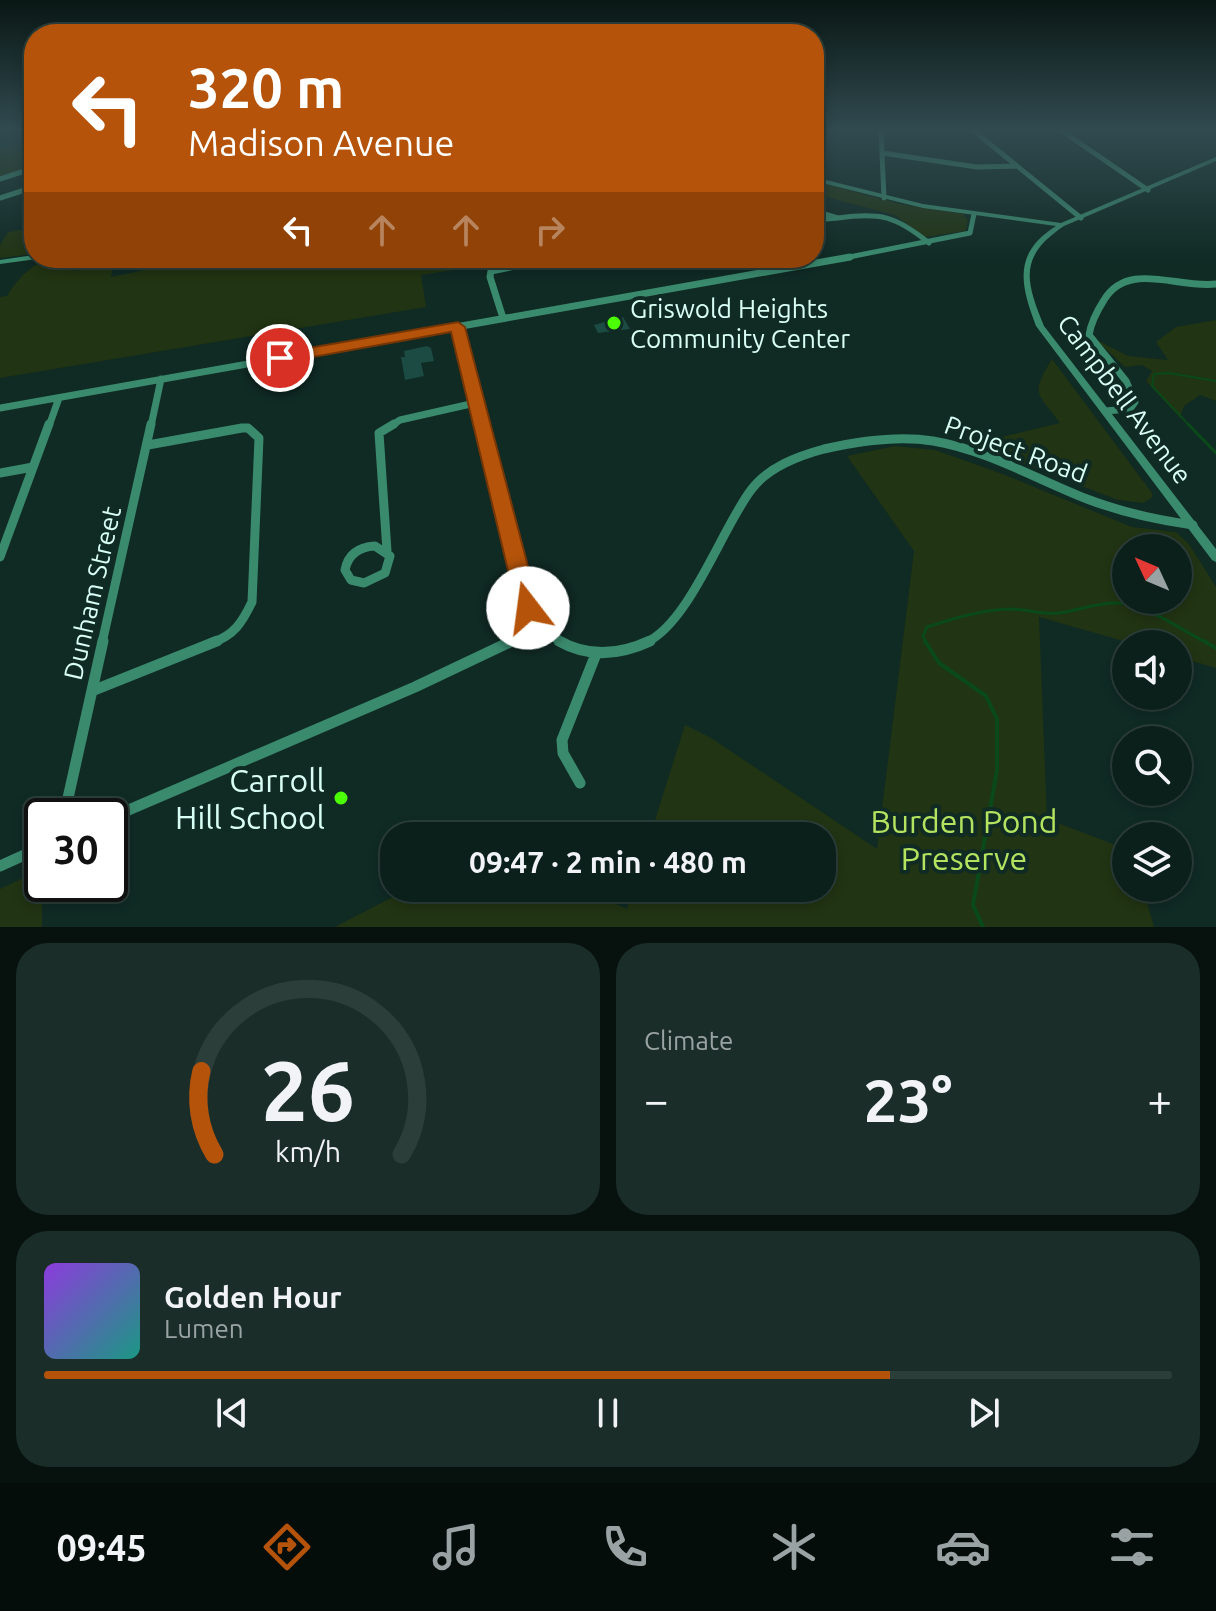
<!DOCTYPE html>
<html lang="en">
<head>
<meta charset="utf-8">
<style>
  :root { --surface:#0c201b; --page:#1a2d28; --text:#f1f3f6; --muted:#9aa3a3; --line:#2c3e3a; --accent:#b45309 }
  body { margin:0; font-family:Ubuntu,sans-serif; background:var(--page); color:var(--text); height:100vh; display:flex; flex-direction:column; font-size:30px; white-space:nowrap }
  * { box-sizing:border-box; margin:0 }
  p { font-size:26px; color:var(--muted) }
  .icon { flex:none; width:44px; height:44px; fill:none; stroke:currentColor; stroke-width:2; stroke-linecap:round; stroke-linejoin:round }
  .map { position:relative; height:927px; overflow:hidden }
  .sheet { display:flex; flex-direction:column; gap:16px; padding:16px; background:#07120f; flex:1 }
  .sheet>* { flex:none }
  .guide { position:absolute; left:24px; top:24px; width:800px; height:244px; border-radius:32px; box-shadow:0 4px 12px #0003,0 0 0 2px var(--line); background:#b45309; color:#fff; overflow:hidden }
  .needle { width:52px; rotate:314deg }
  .controls { position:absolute; left:1112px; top:534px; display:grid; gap:16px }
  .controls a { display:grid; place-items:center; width:80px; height:80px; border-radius:50%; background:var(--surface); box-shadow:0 4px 12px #0003,0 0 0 2px var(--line); font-size:40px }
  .speed { position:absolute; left:24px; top:798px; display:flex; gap:16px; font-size:40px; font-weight:700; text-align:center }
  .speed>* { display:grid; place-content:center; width:104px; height:104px; border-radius:50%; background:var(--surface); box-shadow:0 4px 12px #0003,0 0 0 2px var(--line); line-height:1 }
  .speed .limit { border:4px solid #111; border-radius:12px; background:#fff; color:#111 }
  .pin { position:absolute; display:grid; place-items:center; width:68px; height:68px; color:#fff; margin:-34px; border:4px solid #fff; border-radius:50%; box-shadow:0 2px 8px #0007 }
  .me { position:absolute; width:88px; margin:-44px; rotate:345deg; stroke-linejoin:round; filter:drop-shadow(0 0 6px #0008) }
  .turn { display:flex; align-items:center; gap:28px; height:168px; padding:0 32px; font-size:36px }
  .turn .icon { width:104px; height:104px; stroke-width:2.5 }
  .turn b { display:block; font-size:56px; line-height:68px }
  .lanes { display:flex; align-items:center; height:76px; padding:0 32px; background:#0003; justify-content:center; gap:40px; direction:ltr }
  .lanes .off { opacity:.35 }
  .big { font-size:60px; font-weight:600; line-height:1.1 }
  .sheet .card { flex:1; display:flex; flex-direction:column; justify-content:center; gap:12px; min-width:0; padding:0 28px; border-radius:32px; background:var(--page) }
  .sheet .dial { align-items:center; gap:0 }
  .dial svg { height:208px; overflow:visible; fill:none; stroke:var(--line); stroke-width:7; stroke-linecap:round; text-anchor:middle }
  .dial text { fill:var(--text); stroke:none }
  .song { display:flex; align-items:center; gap:24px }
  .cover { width:96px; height:96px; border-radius:12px; background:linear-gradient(135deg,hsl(270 70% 55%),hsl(170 70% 35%)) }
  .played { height:8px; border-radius:4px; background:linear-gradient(90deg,var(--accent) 75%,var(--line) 75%) }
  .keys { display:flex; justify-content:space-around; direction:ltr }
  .heat { display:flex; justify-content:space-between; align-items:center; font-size:44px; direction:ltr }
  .sheet .tiles { flex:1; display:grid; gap:16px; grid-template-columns:1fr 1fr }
  .card:last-child { grid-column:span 2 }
  .trip { position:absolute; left:380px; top:822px; width:456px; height:80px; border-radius:32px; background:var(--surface); box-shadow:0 4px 12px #0003,0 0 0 2px var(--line); font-weight:600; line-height:80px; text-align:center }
  .dock { display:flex; height:128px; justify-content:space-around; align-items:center; background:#050d0b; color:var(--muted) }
  .dock .icon { width:56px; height:56px }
  .dock .selected { color:var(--accent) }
  .dock b { font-size:36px; color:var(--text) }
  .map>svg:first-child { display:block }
  .green { fill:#213413; fill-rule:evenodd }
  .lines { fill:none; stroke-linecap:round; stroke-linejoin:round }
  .stream-far2 { stroke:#09491a; stroke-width:2 }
  .stream-far1 { stroke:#09491a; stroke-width:3 }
  .stream { stroke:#09491a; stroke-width:4 }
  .building { fill:#1b4b43 }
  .minor-far3 { stroke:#3a8a6e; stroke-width:5 }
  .minor-far2 { stroke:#3a8a6e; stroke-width:7 }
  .minor-far1 { stroke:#3a8a6e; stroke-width:9 }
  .minor { stroke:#3a8a6e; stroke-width:11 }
  .tertiary { fill:#3a8a6e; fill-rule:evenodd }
  .route { fill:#b45309; stroke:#753606; stroke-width:2 }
  .poi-dot { fill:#4bff05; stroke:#102a24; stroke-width:3 }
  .labels { text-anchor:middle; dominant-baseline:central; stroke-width:8; stroke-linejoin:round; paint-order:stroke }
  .poi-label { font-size:26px; fill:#d9fff5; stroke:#102a24; text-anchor:start }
  .street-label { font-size:26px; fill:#d9fff5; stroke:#102a24 }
  .near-poi-label { font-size:32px; fill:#d9fff5; stroke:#102a24; text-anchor:end }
  .near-park-label { font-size:32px; fill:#b3e460; stroke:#102a24 }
</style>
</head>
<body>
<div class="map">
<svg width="1216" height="927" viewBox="0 0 1216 927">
  <rect width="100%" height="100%" fill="#102a24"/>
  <path class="green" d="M34 141V166L0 181V148Z
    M814 181 900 204 963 214 968 221 965 231 925 237 895 215 819 195 814 210Z
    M34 228V254L0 258V245L8 232Z
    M53 258H75L73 271 113 264 111 277 174 264 175 258 525 259 421 275 426 307 0 378V297L7 296C17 279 33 262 53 258Z
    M1216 320V401L1200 395 1184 406 1180 418 1146 381 1152 371 1142 365 1125 367 1095 339 1128 356 1168 360 1156 342 1176 327Z
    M1052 359 1152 493 1153 497 1143 503 1118 500 993 452V439L1060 423C1037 392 1030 395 1052 359Z
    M895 446 935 450 1000 473 1132 527 1176 532 1189 544 1216 587V668L1178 657V644H1134L1039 617 1047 819 1126 849V888H1143L1154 927H335L410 888H580L627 909 634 888H822V836H650L685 725 711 738 877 849 914 551 847 456ZM1126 548H1178V600H1126Z
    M42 869V927H0V889Z"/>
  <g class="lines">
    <path class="stream-far2" d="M1190 426 1152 386 1154 374 1169 373 1216 381"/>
    <path class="stream-far1" d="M1188 424 1216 453
      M926 643 923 636 927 627C955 618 981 610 1010 609 1027 609 1042 615 1059 613 1083 610 1111 597 1137 606 1161 615 1184 631 1207 643"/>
    <path class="stream" d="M925 641 939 663 986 696 997 719V770L973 905 983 927
      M1204 641 1216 648"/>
  </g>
  <path class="building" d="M623 317 630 329 598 333 594 325Z
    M427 346 431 348 434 361 421 363 424 376 405 380 401 357H405L404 351Z"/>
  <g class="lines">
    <path class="minor-far3" d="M881 131 884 198
      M974 131 1081 218
      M1062 131 1148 190
      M882 153 977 167 1017 166
      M0 179 34 168
      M0 198 34 187
      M814 211 838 218 814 220
      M838 218C880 212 896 216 929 243
      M549 259 555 258
      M839 259 970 233 974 214"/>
    <path class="minor-far2" d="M503 318 490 277 491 271 555 258
      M458 327 483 426
      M0 408 850 257
      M1105 411 1130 409 1135 402 1126 381 1089 335C1091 322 1097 311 1104 300 1128 260 1178 289 1216 284
      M49 426 59 398
      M151 426 161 379
      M391 426 400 420 475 403"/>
    <path class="minor-far1" d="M482 424 528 608 544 630 563 643
      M148 445 242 428H248L259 438 252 602C242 623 234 635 212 643
      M0 473 33 467
      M375 546 390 556 385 573 364 583 351 580 345 570C348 554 359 547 375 546Z
      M387 551 379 433 394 424
      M0 557 49 424
      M102 643 151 424
      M508 643 541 628
      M645 643C689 624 721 530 751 490 768 467 798 456 824 449 859 441 897 435 933 441 987 450 1036 479 1087 499 1121 512 1157 520 1193 525"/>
    <path class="minor" d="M559 641C589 658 620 655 650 641
      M92 691 217 641
      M580 783 563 753 562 740 596 654
      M64 816 103 641
      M110 818 415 687 512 641
      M0 866 42 847"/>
    <path class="tertiary" d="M1216 157V161L1064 226C1019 256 1025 280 1044 326L1216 549V562L1212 560 1036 326C1020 284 1013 253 1056 226L923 208 814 181V177L923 204 1061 223Z
      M34 255V258L37 259 0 264V260Z"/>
  </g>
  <linearGradient id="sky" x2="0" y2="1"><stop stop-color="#091714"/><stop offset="0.5" stop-color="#314a50"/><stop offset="1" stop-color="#314a50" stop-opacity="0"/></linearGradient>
  <rect width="1216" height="260" fill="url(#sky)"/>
  <path class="route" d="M458 322 465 327 539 608 535 615 528 617 520 615 517 608 451 332 280 363 272 358 280 353Z"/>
  <g class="poi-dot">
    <circle cx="614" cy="323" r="8"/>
    <circle cx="341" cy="798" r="8"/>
  </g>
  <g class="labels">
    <g class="poi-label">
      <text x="630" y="308">Griswold Heights<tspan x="630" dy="30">Community Center</tspan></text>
    </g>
    <g class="street-label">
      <text transform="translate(1125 399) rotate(53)">Campbell Avenue</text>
      <text transform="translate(1016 449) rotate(20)">Project Road</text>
      <text transform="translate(92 593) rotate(-77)">Dunham Street</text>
    </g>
    <g class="near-poi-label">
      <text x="325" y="780">Carroll<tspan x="325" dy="37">Hill School</tspan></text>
    </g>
    <g class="near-park-label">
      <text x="964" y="821">Burden Pond<tspan x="964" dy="37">Preserve</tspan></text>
    </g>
  </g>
</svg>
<div class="controls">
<a><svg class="needle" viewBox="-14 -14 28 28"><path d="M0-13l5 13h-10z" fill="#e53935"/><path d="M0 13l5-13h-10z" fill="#9aa3a3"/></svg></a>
<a><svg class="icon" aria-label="sound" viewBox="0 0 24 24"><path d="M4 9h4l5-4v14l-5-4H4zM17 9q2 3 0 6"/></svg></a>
<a><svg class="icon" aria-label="search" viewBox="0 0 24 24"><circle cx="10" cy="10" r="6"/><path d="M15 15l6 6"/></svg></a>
<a><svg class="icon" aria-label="layers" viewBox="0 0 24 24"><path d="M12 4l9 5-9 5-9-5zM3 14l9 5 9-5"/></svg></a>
</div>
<div class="speed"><div class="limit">30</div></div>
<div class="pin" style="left:280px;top:358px;background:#d93025"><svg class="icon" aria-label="arrive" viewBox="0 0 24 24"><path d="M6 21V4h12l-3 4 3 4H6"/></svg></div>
<svg class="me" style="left:528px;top:608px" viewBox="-20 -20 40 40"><circle r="19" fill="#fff"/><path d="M0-13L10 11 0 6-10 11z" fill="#b45309"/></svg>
<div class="trip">09:47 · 2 min · 480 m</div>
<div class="guide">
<div class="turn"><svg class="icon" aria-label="left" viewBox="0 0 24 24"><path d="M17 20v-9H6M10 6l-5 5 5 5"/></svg><div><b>320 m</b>Madison Avenue</div></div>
<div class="lanes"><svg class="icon" aria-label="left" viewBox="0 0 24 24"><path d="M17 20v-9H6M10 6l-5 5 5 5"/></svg><svg class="icon off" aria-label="ahead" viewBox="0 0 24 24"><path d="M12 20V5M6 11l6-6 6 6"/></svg><svg class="icon off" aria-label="ahead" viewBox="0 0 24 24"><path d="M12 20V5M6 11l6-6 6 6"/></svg><svg class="icon off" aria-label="right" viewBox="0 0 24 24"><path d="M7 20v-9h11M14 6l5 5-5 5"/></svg></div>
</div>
</div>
<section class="sheet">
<div class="tiles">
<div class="card dial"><svg viewBox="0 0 100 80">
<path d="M14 69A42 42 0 1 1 86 69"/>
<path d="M14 69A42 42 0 0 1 9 37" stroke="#b45309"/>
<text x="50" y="56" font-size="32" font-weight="700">26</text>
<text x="50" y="72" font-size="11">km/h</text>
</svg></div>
<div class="card"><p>Climate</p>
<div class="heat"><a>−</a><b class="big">23°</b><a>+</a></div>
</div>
<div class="card">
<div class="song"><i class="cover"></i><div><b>Golden Hour</b><p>Lumen</p></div></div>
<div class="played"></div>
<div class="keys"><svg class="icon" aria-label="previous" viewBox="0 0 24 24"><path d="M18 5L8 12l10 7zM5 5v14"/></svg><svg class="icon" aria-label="pause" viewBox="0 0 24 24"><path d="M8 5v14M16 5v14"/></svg><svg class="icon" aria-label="next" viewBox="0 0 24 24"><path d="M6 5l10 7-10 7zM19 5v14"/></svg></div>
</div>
</div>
</section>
<nav class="dock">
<b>09:45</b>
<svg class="icon selected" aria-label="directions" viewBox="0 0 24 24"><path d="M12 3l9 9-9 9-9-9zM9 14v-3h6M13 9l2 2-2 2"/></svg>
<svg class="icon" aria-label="music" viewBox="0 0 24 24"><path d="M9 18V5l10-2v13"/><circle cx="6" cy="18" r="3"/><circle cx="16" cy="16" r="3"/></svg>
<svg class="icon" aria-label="phone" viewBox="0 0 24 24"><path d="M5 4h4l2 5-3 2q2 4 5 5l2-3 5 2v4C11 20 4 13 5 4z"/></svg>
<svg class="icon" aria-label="climate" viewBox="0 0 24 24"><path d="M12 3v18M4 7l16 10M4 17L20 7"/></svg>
<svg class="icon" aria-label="car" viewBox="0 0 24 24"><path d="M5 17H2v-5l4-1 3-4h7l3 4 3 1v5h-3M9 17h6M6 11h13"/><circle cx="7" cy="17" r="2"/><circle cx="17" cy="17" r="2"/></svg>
<svg class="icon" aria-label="filters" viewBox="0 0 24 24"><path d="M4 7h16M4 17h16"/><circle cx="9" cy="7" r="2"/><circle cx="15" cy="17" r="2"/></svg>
</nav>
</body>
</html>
